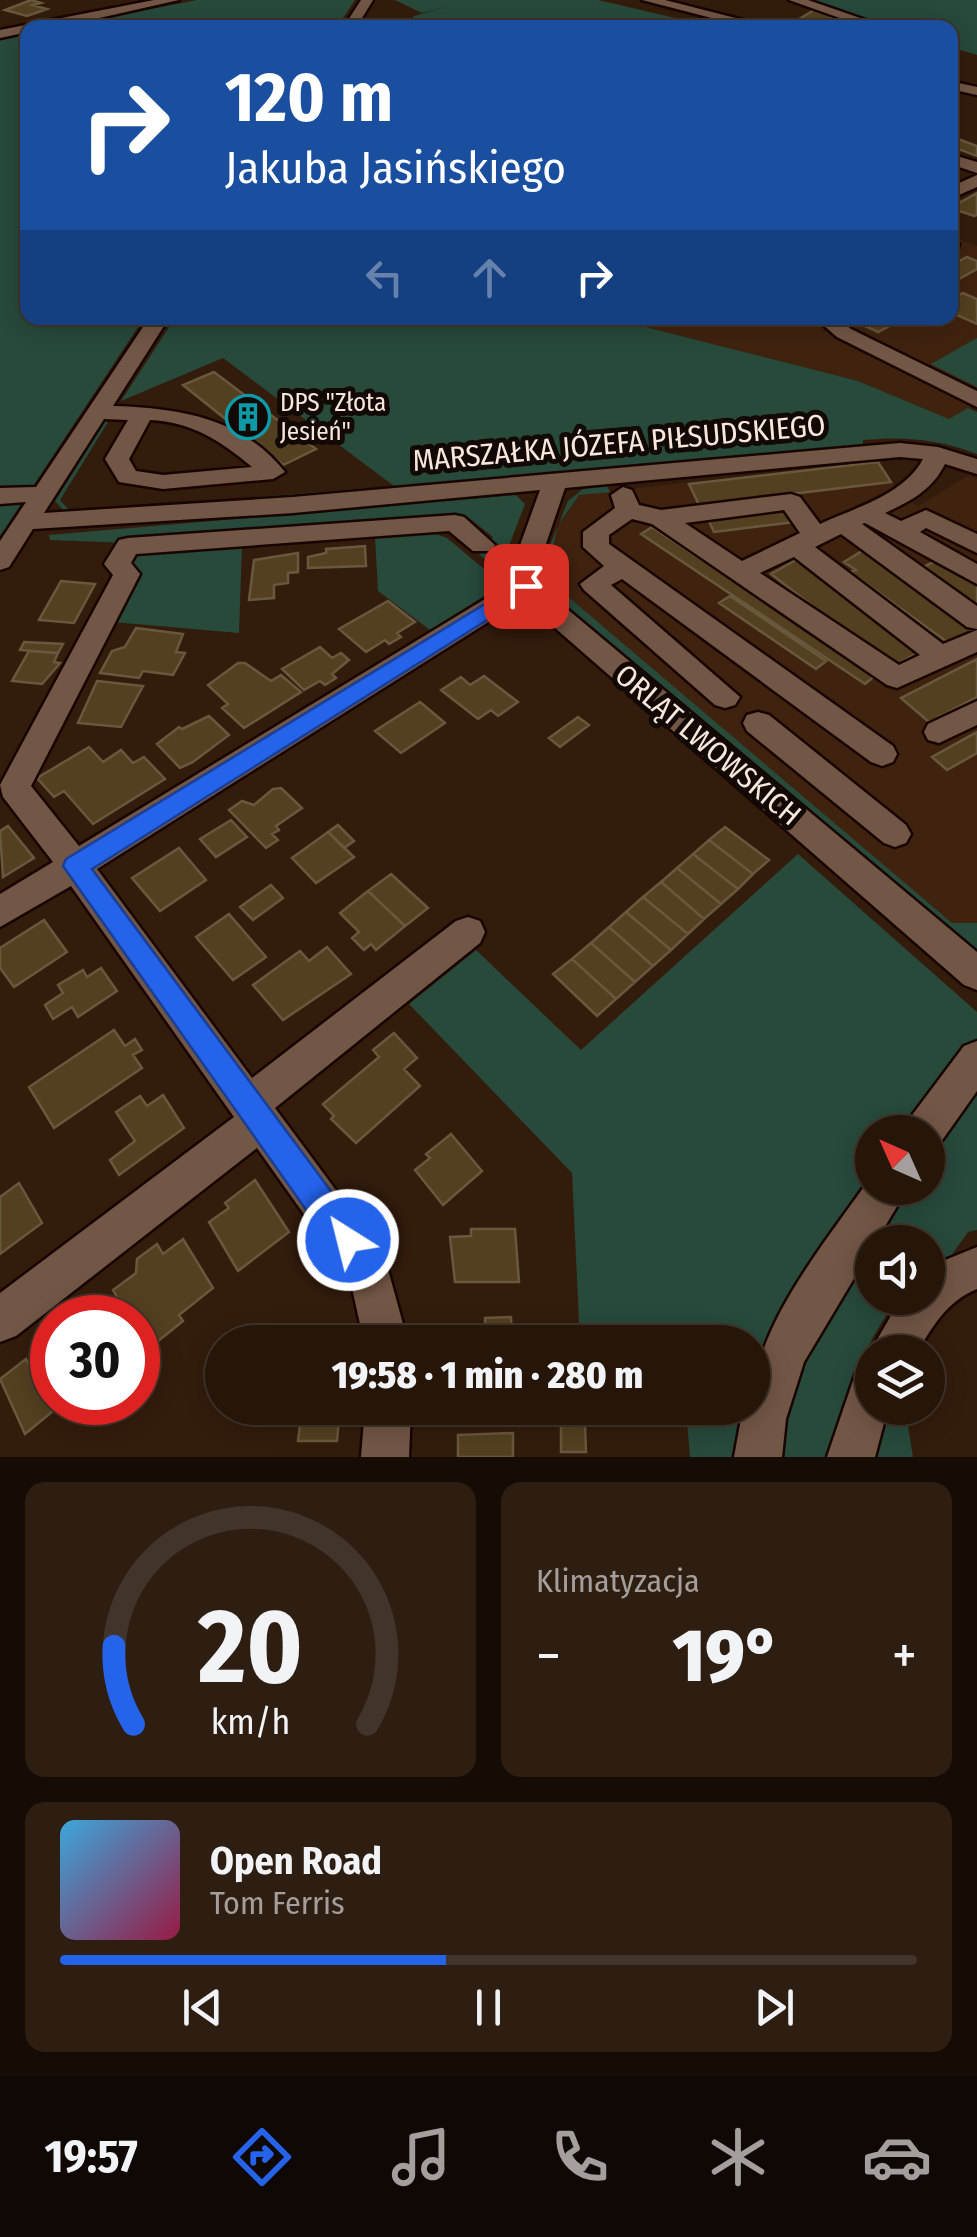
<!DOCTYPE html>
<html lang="pl">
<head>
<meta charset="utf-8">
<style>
  :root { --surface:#261509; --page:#2e1e12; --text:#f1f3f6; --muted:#a49f9c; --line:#42342a; --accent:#2563eb }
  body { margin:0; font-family:"Fira Sans Condensed",sans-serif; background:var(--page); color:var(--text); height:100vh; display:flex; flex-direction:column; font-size:38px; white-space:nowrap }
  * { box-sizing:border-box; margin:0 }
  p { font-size:32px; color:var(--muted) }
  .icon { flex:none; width:55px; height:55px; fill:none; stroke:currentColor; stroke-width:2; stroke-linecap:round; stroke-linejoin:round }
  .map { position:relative; height:1457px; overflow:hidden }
  .panel { display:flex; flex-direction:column; gap:25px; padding:25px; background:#150c05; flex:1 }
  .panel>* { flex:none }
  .guide { position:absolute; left:20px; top:20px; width:938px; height:305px; border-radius:20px; box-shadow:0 5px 25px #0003,0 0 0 2px var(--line); background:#1a4fa0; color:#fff; overflow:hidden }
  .needle { width:65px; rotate:315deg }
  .buttons { position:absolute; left:855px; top:1115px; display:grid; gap:20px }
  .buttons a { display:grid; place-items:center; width:90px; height:90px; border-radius:50%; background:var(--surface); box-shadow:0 5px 25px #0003,0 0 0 2px var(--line); font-size:50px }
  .speed { position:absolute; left:30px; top:1295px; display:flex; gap:20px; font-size:50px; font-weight:700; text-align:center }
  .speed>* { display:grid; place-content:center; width:130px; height:130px; border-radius:50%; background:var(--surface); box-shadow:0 5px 25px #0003,0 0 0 2px var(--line); line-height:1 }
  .speed .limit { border:15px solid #d22; background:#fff; color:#111 }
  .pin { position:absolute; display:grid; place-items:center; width:85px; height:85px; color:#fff; margin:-42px; border-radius:20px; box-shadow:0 5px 15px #0006 }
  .me { position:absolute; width:110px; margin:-55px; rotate:324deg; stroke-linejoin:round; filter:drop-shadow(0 0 8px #0008) }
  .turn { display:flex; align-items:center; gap:35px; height:210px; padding:0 40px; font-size:45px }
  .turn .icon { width:130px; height:130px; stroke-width:2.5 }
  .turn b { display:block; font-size:70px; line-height:85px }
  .lanes { display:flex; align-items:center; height:95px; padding:0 40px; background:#0003; justify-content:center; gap:50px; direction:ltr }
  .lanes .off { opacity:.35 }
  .big { font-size:75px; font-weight:800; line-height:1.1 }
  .panel .widget { flex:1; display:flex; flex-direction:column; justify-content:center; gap:15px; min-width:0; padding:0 35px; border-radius:20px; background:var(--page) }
  .panel .dial { align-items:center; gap:0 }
  .dial svg { height:260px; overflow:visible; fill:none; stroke:var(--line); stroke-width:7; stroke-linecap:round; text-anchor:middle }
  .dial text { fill:var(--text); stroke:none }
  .song { display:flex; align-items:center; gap:30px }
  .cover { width:120px; height:120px; border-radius:15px; background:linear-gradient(135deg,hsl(200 70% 55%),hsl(340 70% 35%)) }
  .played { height:10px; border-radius:5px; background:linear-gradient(90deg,var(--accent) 45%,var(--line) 45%) }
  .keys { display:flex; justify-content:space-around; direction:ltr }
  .heat { display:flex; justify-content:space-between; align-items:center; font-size:55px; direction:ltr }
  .panel .tiles { flex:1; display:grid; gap:25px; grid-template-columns:1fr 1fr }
  .widget:last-child { grid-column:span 2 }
  .trip { position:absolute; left:205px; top:1325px; width:565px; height:100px; border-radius:50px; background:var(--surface); box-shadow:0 5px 25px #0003,0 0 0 2px var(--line); font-weight:800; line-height:100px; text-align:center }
  .tab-bar { display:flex; height:160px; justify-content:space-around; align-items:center; background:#0f0804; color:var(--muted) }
  .tab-bar .icon { width:70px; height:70px }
  .tab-bar .on { color:var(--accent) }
  .tab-bar b { font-size:45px; color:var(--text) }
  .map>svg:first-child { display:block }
  .built { fill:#40230f }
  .green { fill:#274a3b }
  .building { fill:#544020; stroke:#68583d; stroke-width:2.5 }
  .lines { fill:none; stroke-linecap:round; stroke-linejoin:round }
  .minor-casing { stroke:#190500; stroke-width:5 }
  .minor { fill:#735746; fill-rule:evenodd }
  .route { fill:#2563eb; stroke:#184099; stroke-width:2.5 }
  .labels { text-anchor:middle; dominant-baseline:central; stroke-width:10; stroke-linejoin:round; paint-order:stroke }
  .far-poi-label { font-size:25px; fill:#f8e7dd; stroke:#130904; text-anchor:start }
  .street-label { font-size:30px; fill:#f8e7dd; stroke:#130904 }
</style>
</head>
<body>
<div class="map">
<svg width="977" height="1457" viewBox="0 0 977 1457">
  <rect width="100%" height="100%" fill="#331c0c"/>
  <path class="built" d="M950 236 977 246V404L949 419 858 381 610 318H950Z
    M879 461 892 482 917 507 969 475 977 479V923L952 924 545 578 558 525 579 495Z"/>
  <path class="green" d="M197 0H355L337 27 53 28Z
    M395 0H598L684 20 663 28 407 27 414 16 449 6 422 13Z
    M802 0H977V55L950 47V28L889 27Z
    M27 32 28 318H144L0 536V38Z
    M175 318H610L858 381 949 419 968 408 977 412V454C939 439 903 436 863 440V447L68 515 55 501 110 414H113L60 500 71 512 394 486 223 358 121 401Z
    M977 338V387L931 364Z
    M607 486 610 492 579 495 558 525 546 578 952 923H977V951L547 589 539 572 568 501 583 489Z
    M516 495 525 504 499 572 478 553 493 537 468 517 129 543 50 540 49 535Z
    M433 533 447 538 496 579 492 591 430 630 378 591 375 538Z
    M242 545 239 633 113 622 138 571 127 569 129 554Z
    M798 854 977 1012V1075L965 1087 928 1150V1132H872V1188H905L796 1368 777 1416 779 1457H690L686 1410 582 1411V1408H752V1342H580L572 1173 409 1004 476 950 581 1050Z
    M977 1078V1230L968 1232 948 1260 928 1270V1242H875L908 1188H928V1155Z
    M872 1247V1298H898C864 1346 840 1398 831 1457H781L779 1418 798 1370Z
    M889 1408H905L913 1457H875Z"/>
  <path class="building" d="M31 0 41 3 33 5 47 9 27 16 5 10Z
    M814 10 835 15 825 21 860 28 791 24Z
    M950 136 977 146V156L950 146Z
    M977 193V215L974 216 950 208Z
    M967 257 977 261V269L950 284V266Z
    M963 293 977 299V324L950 312V300Z
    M860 318H905L878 332 854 321Z
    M214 372 316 449 283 465 183 385Z
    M878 462 891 482 699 505 689 484Z
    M787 508 795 522 714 532 707 517Z
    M652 527 876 675 865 684 641 534Z
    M365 546 366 566 308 568V557L326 553V549Z
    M867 548 876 559 975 630 950 644 850 572 856 570 844 562Z
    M298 553V572L288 573V583L274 585V598L249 600 254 560Z
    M940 559 974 583 977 581V608L923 567Z
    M796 560 825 580 920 652 891 667 771 574Z
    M61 581 95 584 74 623 39 620Z
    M730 596 826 661 816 669 719 603Z
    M388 601 415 622 397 633 401 637 389 644 385 640 366 652 339 629Z
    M136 628 183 634 176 652 185 653 173 675 143 671 139 678 100 673 112 651 125 647Z
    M24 642 63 644 58 653 20 650Z
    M320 647 332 658 341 653 349 660 332 674 336 678 325 685 320 681 304 690 282 669Z
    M29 651 58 653 54 662 60 663 42 684 12 681Z
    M977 659V697L929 722 901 698Z
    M238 663H245L271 681 281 675 301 692 244 728 222 708 228 704 208 685Z
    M484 676 518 702 498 716 491 710 478 719 441 690 461 677 470 685Z
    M97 681 143 686 121 727 78 723Z
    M420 702 445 723 401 753 375 731Z
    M209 716 229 735 193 762 180 768 157 744 179 727 182 729Z
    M578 717 589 725 560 747 549 738Z
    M977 732V753L947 770 932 757Z
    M89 747 103 762 121 750 133 763 144 757 165 779 93 824 64 791 54 797 37 778Z
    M281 788 302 808 276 826 279 830 272 834 278 840 266 848 229 810 242 801 254 805 273 789Z
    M231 820 247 837 216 857 200 839Z
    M338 825 354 841 344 848 328 832Z
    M8 826 34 858 3 877 0 831Z
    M725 827 769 860 753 874 709 840Z
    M328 832 354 857 316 883 292 858Z
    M709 840 753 874 738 889 693 854Z
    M179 848 206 880 160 911 132 878Z
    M693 854 738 889 721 904 677 868Z
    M677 868 721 904 704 919 661 882Z
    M391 874 428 908 405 926 368 891Z
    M661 882 704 919 688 934 643 897Z
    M271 885 283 898 253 920 240 907Z
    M368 891 405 926 376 950 371 944 364 950 352 938 359 932 340 913Z
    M643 897 688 934 671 950 626 912Z
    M626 912 671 950 653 966 609 927Z
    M229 914 266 957 233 980 196 937Z
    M44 920 67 952 14 987 0 968V948Z
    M609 927 653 966 635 982 591 943Z
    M591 943 635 982 616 999 572 959Z
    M327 947 351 974 283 1020 253 985 300 951 309 961Z
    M572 959 616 999 597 1016 553 974Z
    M101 968 117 991 78 1017 72 1007 53 1019 45 1005 63 993 58 985 83 970 87 977Z
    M114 1030 125 1046 135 1039 142 1050 133 1055 142 1068 54 1128 29 1087Z
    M394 1033 417 1058 404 1069 420 1086 356 1143 331 1119 334 1116 323 1104 379 1057 373 1050Z
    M163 1095 184 1128 119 1175 110 1160 135 1141 116 1112 140 1096 147 1106Z
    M451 1134 482 1171 443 1205 415 1170 430 1158 426 1154Z
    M255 1180 289 1232 238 1271 209 1222 229 1208 225 1203Z
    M19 1183 42 1223 0 1254V1197Z
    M471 1229H515L519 1282H455L450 1237 471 1236Z
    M183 1239 213 1288 179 1315 183 1321 147 1350 138 1334V1318H129L113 1290 136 1273 137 1259 157 1244 163 1254Z
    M511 1317 512 1342H466L467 1328H485V1318Z
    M52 1347V1402H64L25 1434 0 1379 26 1359 29 1365Z
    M283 1408H340L337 1441H298L300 1424H281Z
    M561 1414H577V1424H585L586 1452H561Z
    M513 1433V1457H458V1435Z"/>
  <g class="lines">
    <defs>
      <path id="minor" d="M154 0H179L55 28H28V32L0 38V30Z
        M361 0H373L356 28H343Z
        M642 0H665L775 28H750Z
        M789 0H808L889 28H868Z
        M950 81 977 87V95L950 89Z
        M950 154 977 162V173L950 164Z
        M977 175V187L950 199V187Z
        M950 238 959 244 957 250 950 252Z
        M149 318H169L113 406C177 408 242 417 285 472L273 479 163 489 119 482 105 459 128 420 104 419 44 513 293 497 900 443 938 447 977 459V474L945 464C932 490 911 501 885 513L901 521 926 510 977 534V553L926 528 920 532 977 564V584L865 523 862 524 977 606V629L967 627 841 534 815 547 943 644 977 630V652L897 688 887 685 652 524 632 519 609 535V544L893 746 897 754 893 762 882 766 871 762 622 579 611 585 740 697 735 705 725 708 715 705 584 590 580 584 604 566 583 547V532L615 508 611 495 623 487 632 490 639 505 661 510 791 494 800 497 820 524C854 508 904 495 923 459L900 457 565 488 536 573 542 588 977 952V990L964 985 523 600 97 869 252 1078 456 921 468 917 480 921 485 932 480 943 275 1108 384 1255 408 1342H364L350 1279 257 1148 16 1336 0 1342V1293L234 1117 71 886 0 927V894L53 862 3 797 0 785 113 575 104 564 119 540 128 538 455 515 464 517 495 545 491 551H473L449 531 136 554 131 563 140 574 31 786 79 846 513 582 510 573 540 490 293 513 33 529 9 567 0 570V541L26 502 0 504V488L36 487ZM150 420C192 422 221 441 252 467L163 475 136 471 129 459ZM784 510 800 533 742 561 685 523ZM794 557 920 655 899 665 760 573Z
        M815 318H837L851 329 977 391V407L837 337Z
        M977 701V725L939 743 928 740 924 732 928 724Z
        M758 712 769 715 906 825 911 834 906 843 895 847 884 843 747 731 743 723 747 715Z
        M977 1041V1091L938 1146 928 1150V1132H904L910 1118 964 1046Z
        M872 1175V1188H908L804 1362 786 1419 782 1457H734L743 1408H752C752 1327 828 1240 872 1175Z
        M977 1247V1289C946 1302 934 1325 917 1352H872V1359L870 1352 901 1298H928V1267Z
        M872 1365V1408H888L875 1457H827L856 1372Z
        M365 1408H411L409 1457H361Z"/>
    </defs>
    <use href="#minor" class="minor-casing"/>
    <use href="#minor" class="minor"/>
  </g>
  <path class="route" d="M526 579 536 586 533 591 92 869 359 1229 363 1240 359 1252 348 1256 336 1252 63 866 66 859Z"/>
  <defs>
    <symbol id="building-ring" viewBox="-11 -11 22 22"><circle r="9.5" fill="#130904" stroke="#0f9aa8" stroke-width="1.5"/><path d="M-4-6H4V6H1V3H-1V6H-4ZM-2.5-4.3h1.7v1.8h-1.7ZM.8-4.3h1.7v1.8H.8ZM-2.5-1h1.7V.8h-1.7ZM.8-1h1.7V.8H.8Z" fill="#0f9aa8"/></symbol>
  </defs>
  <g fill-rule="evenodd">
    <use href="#building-ring" x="223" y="392" width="50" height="50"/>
  </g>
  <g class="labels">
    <g class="far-poi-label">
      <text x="280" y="403">DPS "Złota<tspan x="280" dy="29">Jesień"</tspan></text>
    </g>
    <g class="street-label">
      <text transform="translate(619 443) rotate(-5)">MARSZAŁKA JÓZEFA PIŁSUDSKIEGO</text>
      <text transform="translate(708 745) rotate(40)">ORLĄT LWOWSKICH</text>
    </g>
  </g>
</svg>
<div class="buttons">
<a><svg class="needle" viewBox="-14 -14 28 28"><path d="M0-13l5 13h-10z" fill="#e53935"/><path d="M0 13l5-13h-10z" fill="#a49f9c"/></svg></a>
<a><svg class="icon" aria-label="sound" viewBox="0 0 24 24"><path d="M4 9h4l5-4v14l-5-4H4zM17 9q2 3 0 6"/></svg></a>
<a><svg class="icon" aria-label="layers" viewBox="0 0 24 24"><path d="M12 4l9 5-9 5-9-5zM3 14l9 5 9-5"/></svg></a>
</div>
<div class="speed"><div class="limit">30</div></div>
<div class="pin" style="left:526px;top:586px;background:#d93025"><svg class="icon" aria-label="arrive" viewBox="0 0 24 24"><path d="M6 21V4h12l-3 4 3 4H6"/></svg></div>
<svg class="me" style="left:348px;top:1240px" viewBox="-20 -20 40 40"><circle r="17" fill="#2563eb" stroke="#fff" stroke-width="3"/><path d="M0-11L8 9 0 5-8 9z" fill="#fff"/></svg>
<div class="trip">19:58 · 1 min · 280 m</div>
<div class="guide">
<div class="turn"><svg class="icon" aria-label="right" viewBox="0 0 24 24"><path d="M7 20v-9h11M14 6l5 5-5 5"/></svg><div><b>120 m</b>Jakuba Jasińskiego</div></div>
<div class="lanes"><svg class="icon off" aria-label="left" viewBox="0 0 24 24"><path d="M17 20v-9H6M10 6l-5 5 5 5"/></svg><svg class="icon off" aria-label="ahead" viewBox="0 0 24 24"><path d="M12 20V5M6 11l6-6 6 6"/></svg><svg class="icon" aria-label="right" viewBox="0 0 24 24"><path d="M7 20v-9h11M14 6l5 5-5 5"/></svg></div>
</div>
</div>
<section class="panel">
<div class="tiles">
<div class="widget dial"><svg viewBox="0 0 100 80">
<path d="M14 69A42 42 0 1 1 86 69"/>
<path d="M14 69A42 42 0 0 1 8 45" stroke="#2563eb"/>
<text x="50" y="56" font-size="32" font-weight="700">20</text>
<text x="50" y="72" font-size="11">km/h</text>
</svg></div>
<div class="widget"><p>Klimatyzacja</p>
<div class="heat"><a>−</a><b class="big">19°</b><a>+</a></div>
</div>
<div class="widget">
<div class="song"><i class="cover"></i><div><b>Open Road</b><p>Tom Ferris</p></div></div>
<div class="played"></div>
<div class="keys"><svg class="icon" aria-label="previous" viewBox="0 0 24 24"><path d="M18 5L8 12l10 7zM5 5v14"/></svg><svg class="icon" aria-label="pause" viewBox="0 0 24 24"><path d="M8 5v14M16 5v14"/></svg><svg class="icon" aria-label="next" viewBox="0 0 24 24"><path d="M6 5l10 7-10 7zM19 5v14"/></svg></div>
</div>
</div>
</section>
<nav class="tab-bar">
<b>19:57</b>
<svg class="icon on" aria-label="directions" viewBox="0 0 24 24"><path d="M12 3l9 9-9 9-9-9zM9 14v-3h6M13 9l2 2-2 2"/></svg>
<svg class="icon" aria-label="music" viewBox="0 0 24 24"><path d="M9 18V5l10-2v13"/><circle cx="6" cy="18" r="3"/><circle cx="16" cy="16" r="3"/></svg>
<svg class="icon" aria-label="phone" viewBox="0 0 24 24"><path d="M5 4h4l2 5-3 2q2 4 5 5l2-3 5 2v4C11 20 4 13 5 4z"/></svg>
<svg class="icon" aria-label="climate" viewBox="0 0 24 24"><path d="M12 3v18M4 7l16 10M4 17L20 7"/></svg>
<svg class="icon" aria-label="car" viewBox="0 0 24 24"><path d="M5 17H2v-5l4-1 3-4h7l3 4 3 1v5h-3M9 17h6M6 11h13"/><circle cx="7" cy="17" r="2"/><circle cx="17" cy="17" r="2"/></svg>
</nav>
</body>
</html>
